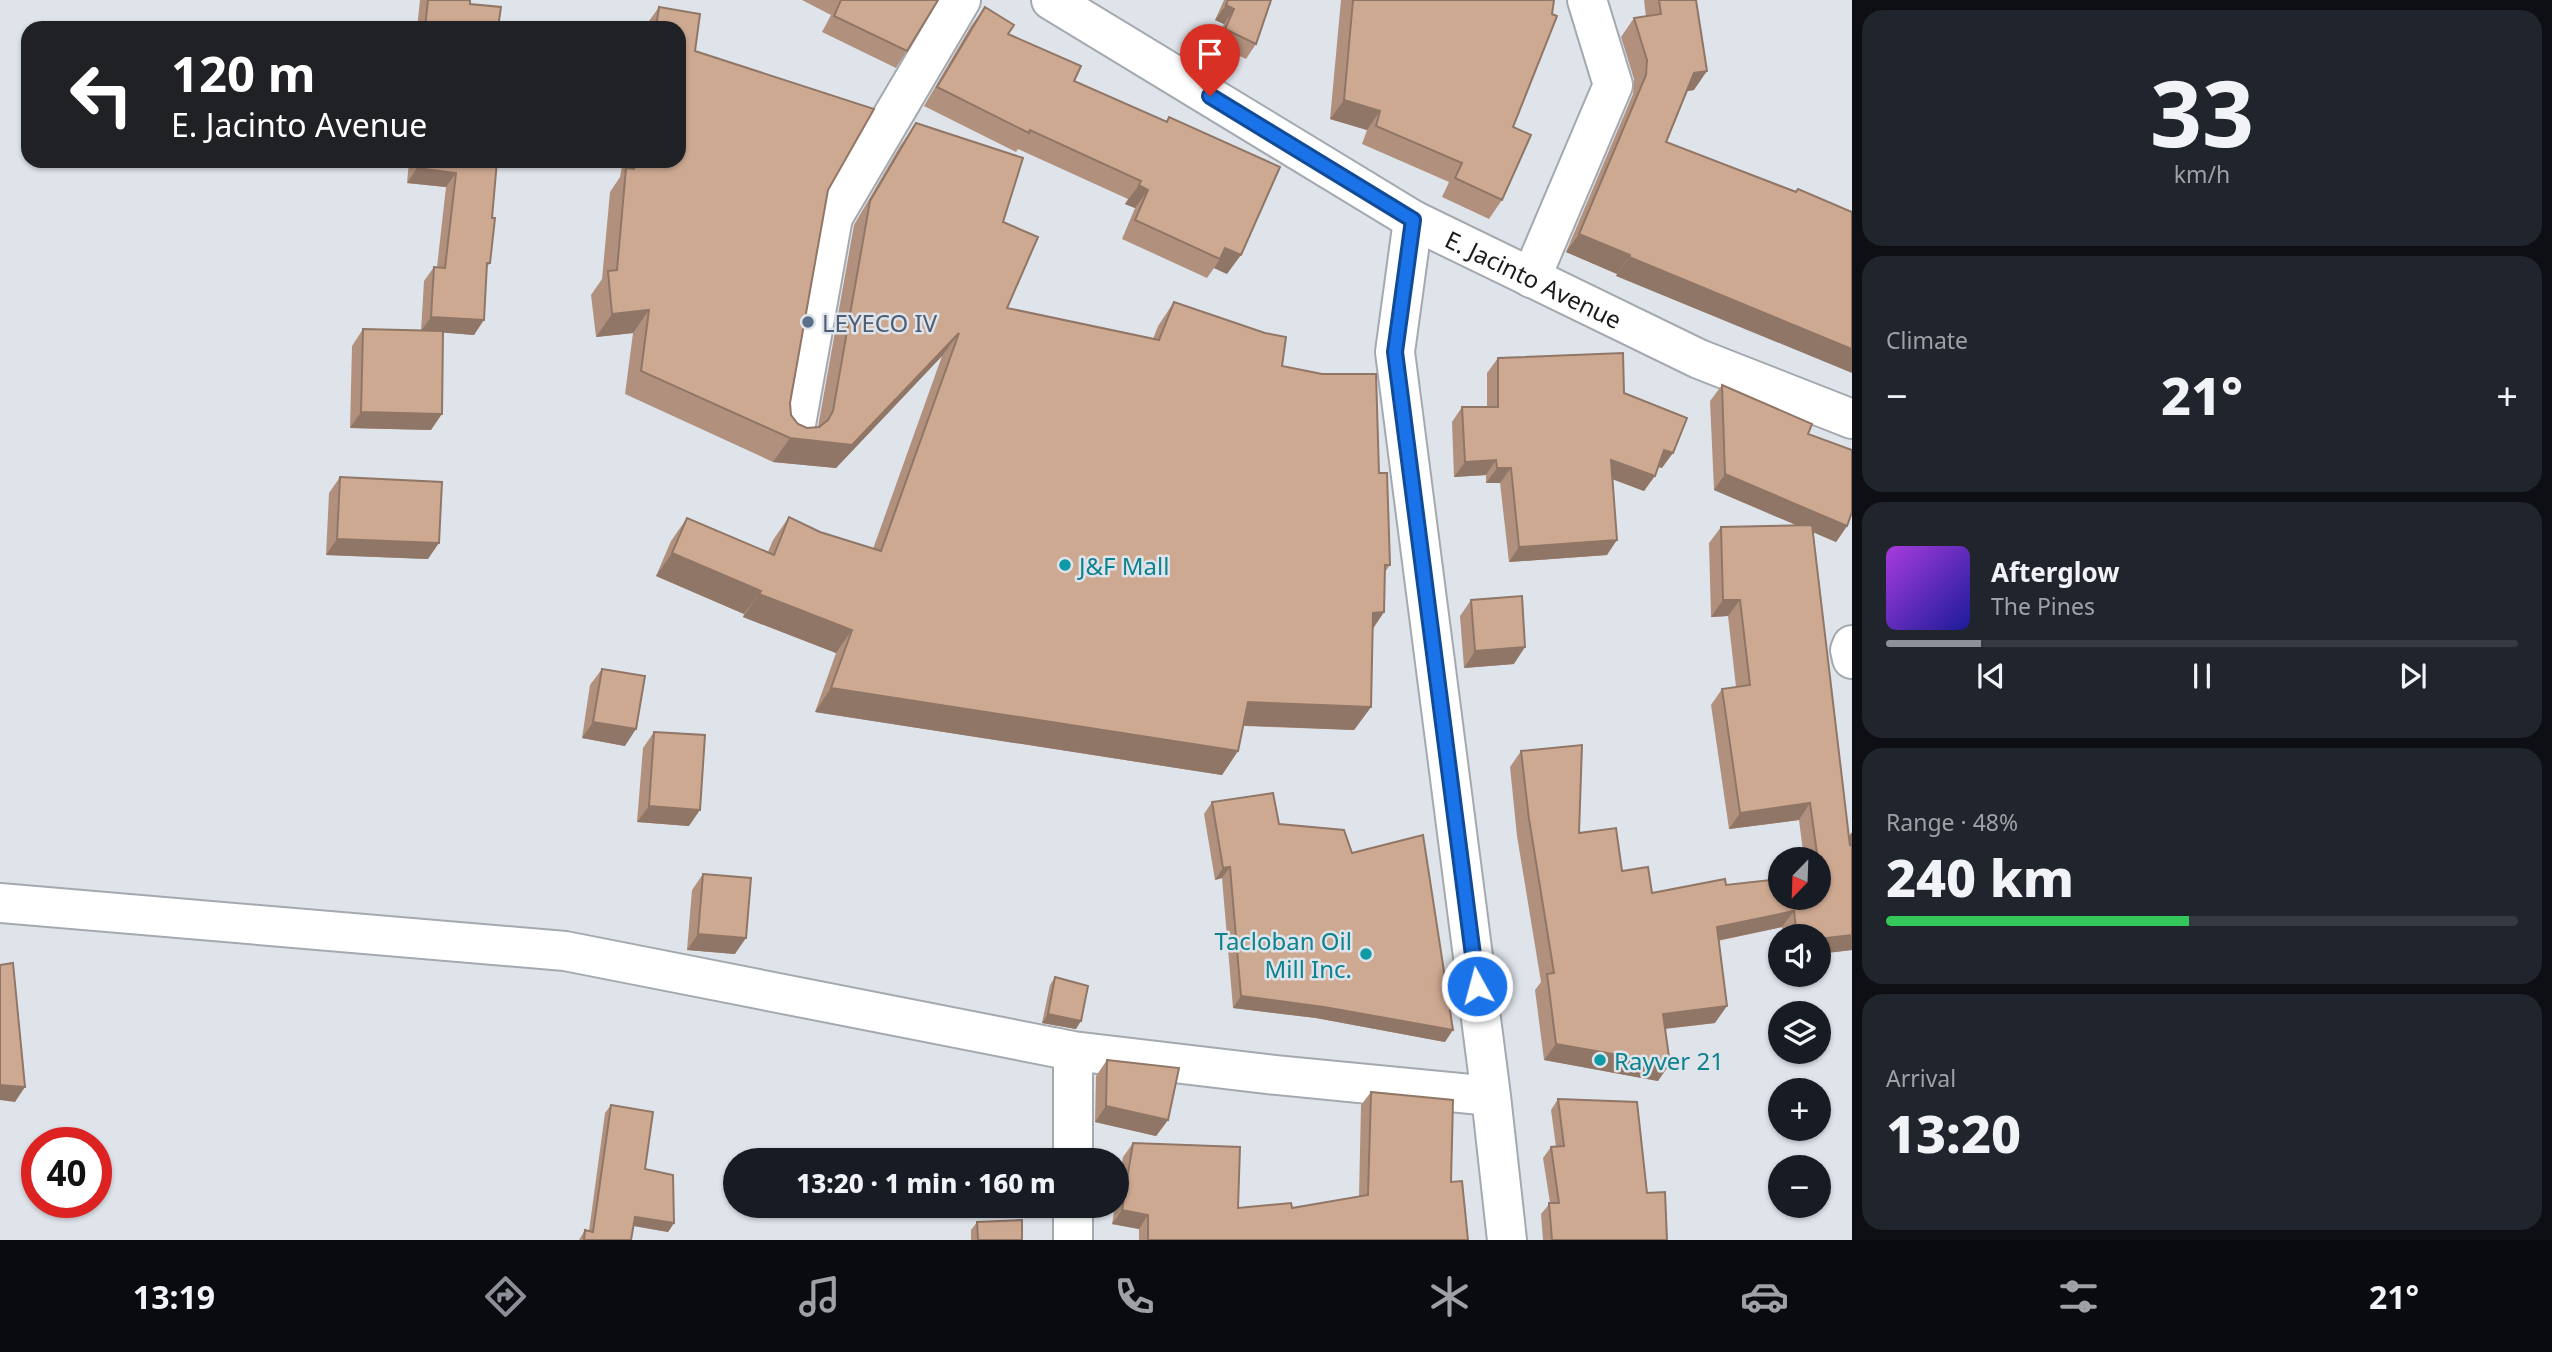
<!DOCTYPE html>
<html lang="en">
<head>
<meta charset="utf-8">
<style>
  :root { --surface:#171b24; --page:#20242c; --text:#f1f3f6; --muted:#9ea1a6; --line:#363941; --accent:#8c9099 }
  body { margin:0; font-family:"Noto Sans",sans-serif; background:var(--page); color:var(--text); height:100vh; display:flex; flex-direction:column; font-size:26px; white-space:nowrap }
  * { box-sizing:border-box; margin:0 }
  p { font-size:23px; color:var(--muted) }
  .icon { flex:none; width:38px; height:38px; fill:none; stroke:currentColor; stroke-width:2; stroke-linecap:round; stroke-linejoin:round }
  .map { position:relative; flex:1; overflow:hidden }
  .drawer { display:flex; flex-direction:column; gap:10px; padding:10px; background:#0d0f14; width:700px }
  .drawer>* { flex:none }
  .top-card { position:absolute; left:21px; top:21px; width:665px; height:147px; border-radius:21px; box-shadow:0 2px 5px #0004; background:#202124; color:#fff; overflow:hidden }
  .needle { width:46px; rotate:203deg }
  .fabs { position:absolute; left:1768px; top:847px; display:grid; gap:14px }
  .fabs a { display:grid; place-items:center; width:63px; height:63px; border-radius:50%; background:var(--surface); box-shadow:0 2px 5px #0004; font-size:35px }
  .speed { position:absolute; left:21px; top:1127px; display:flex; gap:14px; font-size:35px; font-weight:700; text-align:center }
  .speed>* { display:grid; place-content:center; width:91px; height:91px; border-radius:50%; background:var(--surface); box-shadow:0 2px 5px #0004; line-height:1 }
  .speed .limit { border:10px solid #d22; background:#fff; color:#111 }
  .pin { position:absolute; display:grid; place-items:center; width:60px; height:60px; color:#fff; margin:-72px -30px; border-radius:50% 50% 50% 0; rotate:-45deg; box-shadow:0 0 7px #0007 }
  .pin .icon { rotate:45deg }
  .me { position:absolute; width:77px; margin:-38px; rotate:353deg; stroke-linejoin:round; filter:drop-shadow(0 0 5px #0008) }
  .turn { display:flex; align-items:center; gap:24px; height:147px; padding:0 35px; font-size:32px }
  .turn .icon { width:91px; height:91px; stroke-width:2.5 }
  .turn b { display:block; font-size:49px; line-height:60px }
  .big { font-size:52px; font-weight:800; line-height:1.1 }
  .drawer .widget { flex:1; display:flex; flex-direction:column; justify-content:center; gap:10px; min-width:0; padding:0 24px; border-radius:21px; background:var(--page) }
  .drawer .dial { align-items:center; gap:0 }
  .dial b { font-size:91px; line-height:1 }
  .song { display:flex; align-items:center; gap:21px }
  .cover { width:84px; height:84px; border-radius:10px; background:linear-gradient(135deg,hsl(280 70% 55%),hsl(240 70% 35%)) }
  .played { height:7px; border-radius:4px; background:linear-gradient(90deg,var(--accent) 15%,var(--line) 15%) }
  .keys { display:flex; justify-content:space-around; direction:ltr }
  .heat { display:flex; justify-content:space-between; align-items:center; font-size:38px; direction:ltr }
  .charge { height:10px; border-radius:5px; background:linear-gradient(90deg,#34c759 48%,var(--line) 0) }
  .trip { position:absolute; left:723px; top:1148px; width:406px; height:70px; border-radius:35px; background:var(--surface); box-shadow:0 2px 5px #0004; font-weight:800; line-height:70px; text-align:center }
  .tabs { display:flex; height:112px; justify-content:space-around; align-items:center; background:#090b0e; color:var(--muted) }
  .tabs .icon { width:49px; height:49px }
  .tabs .on { color:var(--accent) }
  .tabs b { font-size:32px; color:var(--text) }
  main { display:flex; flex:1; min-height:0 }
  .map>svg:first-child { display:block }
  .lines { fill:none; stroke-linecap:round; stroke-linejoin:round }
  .minor-casing { stroke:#a4a9b0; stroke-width:42 }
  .major-casing { stroke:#a4a9b0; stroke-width:42 }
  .minor { stroke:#fff; stroke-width:38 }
  .major { stroke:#fff; stroke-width:38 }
  .wall { fill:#b1917e }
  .shaded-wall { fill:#907666 }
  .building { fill:#cea992; stroke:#907666; stroke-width:2 }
  .route-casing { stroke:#114b97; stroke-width:18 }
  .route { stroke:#1a73e8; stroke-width:12 }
  .service-dot { fill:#5c6f8a; stroke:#dfe4eb; stroke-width:2.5 }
  .culture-dot { fill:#0f9aa8; stroke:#dfe4eb; stroke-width:2.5 }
  .labels { text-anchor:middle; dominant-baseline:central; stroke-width:5; stroke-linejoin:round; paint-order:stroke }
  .street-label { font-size:24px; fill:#191b1d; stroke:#dfe4eb }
  .service-label { font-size:24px; fill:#4e5e75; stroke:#dfe4eb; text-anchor:start }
  .culture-label { font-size:24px; fill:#0d838f; stroke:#dfe4eb; text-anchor:start }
</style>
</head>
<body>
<main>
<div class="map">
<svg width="1852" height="1240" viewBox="0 0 1852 1240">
  <rect width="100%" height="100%" fill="#dfe4eb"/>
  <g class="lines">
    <defs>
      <path id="minor" d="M1413 220 1395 352 1491 1096 1507 1240
        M1531 278 1613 85 1587 0
        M795 430 833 217 961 0
        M1852 645 1850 650 1852 659
        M0 903 565 951 1073 1051 1276 1075 1491 1096
        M1073 1051V1160
        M1073 1206V1240"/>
      <g id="major">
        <path id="s1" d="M1051 0 1413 220 1699 359 1852 419"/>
      </g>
    </defs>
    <use href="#minor" class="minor-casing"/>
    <use href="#major" class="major-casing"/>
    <use href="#minor" class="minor"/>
    <use href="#major" class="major"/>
  </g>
  <path class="wall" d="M420 0H470V4L498 28H417Z
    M802 0H938L907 51 896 68 822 32 831 15Z
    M1224 0H1271L1256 44 1246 59 1214 44 1224 24 1215 20Z
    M1341 0H1554L1513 127 1502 200 1489 219 1442 197 1449 182 1362 144 1367 130 1330 119Z
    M1644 0H1696L1694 90 1687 91 1666 142 1852 212 1616 276 1617 274 1566 252 1633 94 1634 79 1621 37 1634 18 1646 17Z
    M659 7 700 14 695 51 874 109 828 190 790 403 791 415 798 424 807 428 818 427 854 225 900 146 916 123 1023 158 1003 222 1038 237 1007 308 1153 339 1158 326 1174 302 1265 333 1286 337 1282 366 1322 374H1376L1379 473H1387L1390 565 1385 572 1384 612 1373 629 1371 707 1354 730 1243 726 1238 751 1222 775 815 712 836 653 743 617 744 614 656 576 671 541 687 518 768 552 773 540 789 517 820 532 873 549 942 356 836 468 773 462 625 394 633 333 596 337 591 295 602 279 610 192 620 177 623 161H679V28H644Z
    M985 7 1008 34 1074 81 1166 122 1169 117 1227 274 1214 268 1207 278 1122 239 1135 208 1125 204 1128 199 1018 149 1016 152 924 106 971 26Z
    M409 161H497L492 218 490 263 487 267 474 335 443 332 431 430 350 428 352 346 363 329 421 331 424 281 434 267H437L446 187 407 183Z
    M1498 358 1624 393 1662 468 1658 467 1644 491 1613 479 1607 555 1509 562 1500 483H1486V475L1454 477 1452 422 1462 407H1487V373Z
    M1722 385 1808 434 1847 526 1836 542 1813 532 1849 836 1852 832V950L1818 954V936H1783L1782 927 1718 941 1715 1023 1665 1029 1658 1081 1544 1060 1535 990 1541 982 1517 836 1510 767 1521 751 1579 833 1622 871 1652 893 1726 885 1818 898V859H1804L1799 820 1729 829 1711 705 1722 689 1736 687 1728 616 1711 617 1709 543 1721 527 1796 525 1714 490 1710 401Z
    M340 477 428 559 326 555 329 493Z
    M1471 600 1514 664 1464 668 1460 616Z
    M602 669 625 746 582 738 590 685Z
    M654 732 689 826 637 822 643 748Z
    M1212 802 1279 824 1352 853 1445 1042 1316 1018 1233 1008 1222 878 1215 880 1204 814Z
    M703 874 735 954 687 950 692 890Z
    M1055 977 1076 1029 1042 1023 1050 985Z
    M1107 1060 1168 1120 1156 1136 1095 1122 1096 1076Z
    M1371 1092 1451 1182 1468 1240H1139V1229L1112 1224 1115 1206H1116V1198L1123 1157 1133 1143 1238 1208H1292L1359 1197 1361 1105Z
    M1558 1099 1647 1193 1667 1240H1543L1541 1214 1550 1203 1543 1158 1551 1147H1556L1551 1110Z
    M611 1105 674 1223 668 1232 633 1226 631 1240H579L585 1230 589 1231 605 1113Z
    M977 1222 1022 1240H971V1230Z"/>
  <path class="shaded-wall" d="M1226 5 1234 9 1224 24 1215 20Z
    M1707 71 1694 90 1681 92 1694 73Z
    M1344 100 1380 111 1367 130 1330 119Z
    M417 168 456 173 446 187 407 183Z
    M1139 185 1148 190 1135 208 1125 204Z
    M1579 234 1630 255 1617 274 1566 252Z
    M1225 248 1241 255 1227 274 1214 268 1220 259Z
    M1629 257 1852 349V373L1616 276Z
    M649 310 633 333 596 337 612 314Z
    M431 317 484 320 474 335 421 331Z
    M959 333 942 356 836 468 773 462 790 438 852 445Z
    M361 412 442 414 431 430 350 428Z
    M1664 450 1673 453 1662 468 1654 465Z
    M1496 460 1486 475 1454 477 1465 462Z
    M1611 460 1655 476 1644 491 1601 475Z
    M1497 468H1511L1500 483H1486Z
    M1725 474 1847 526 1836 542 1714 490Z
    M337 539 439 543 428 559 326 555Z
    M1617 540 1607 555 1509 562 1519 547Z
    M672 553 761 591 744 614 656 576Z
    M759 594 852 630 836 653 743 617Z
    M1723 600H1740L1728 616 1711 617Z
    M1384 612 1368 635 1373 613Z
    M1525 647 1514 664 1464 668 1475 651Z
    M831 688 1238 751 1222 775 815 712Z
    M1248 702 1371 707 1354 730 1232 725Z
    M593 722 636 729 625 746 582 738Z
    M1810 803 1799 820 1729 829 1740 813Z
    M649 806 700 810 689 826 637 822Z
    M1230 867 1222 878 1215 880 1223 868Z
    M1794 911 1782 927 1705 943 1717 927Z
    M698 934 746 938 735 954 687 950Z
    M1852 935V950L1818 954V939Z
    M1241 996 1324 1007 1453 1030 1445 1042 1316 1018 1233 1008Z
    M1727 1006 1715 1023 1652 1030 1663 1014Z
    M1048 1014 1081 1021 1076 1029 1042 1023Z
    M1556 1044 1670 1064 1658 1081 1544 1060Z
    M0 1085 25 1087 15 1102 0 1100Z
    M1106 1106 1168 1120 1156 1136 1095 1122Z
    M1122 1210 1148 1215 1139 1229 1112 1224Z
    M635 1217 674 1223 668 1232 629 1225Z"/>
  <path class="building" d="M428 0H470V4L501 7 498 28H425Z
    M841 0H938L907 51 834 16Z
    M1228 0H1271L1256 44 1225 29 1234 9 1226 5Z
    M1353 0H1554L1552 14 1557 16 1513 127 1531 135 1502 200 1455 178 1462 163 1376 126 1380 111 1344 100Z
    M1659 0H1696L1707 71 1694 73 1666 142 1796 192 1798 189 1852 212V349L1629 257 1630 255 1579 234 1646 75 1647 60 1634 18 1661 14Z
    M659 7 700 14 695 51 874 109 828 190 790 403 791 415 798 424 807 428 819 427 828 420 833 411 870 201 916 123 1023 158 1003 222 1038 237 1007 308 1159 340 1174 302 1265 333 1286 337 1282 366 1322 374H1376L1379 473H1387L1390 565H1385L1384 612 1373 613 1371 707 1248 702 1238 751 831 688 852 630 759 594 761 591 672 553 687 518 774 555 789 517 820 532 881 551 959 333 852 445 790 438 641 371 649 310 612 314 608 271 617 270 626 168 634 169 636 161H679V28H656Z
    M985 7 1014 25 1008 34 1081 66 1074 81 1167 122 1169 117 1280 167 1241 255 1225 248 1220 259 1135 220 1148 190 1139 185 1141 181 1030 130 1029 133 937 87Z
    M417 161H497L492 218H495L490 263H487L484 320 431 317 434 267 445 268 456 173 417 168Z
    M363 329 443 331 442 414 361 412Z
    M1623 353 1624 393 1687 418 1673 453 1664 450 1655 476 1611 460 1617 540 1519 547 1511 468H1497L1496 460 1465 462 1462 407H1498V358Z
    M1722 385 1812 424 1808 434 1852 450V512L1847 526 1725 474Z
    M340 477 442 482 439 543 337 539Z
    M1812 525 1850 846 1852 833V935L1818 939V936H1797L1794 911 1717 927 1727 1006 1663 1014 1670 1064 1556 1044 1547 974 1554 973 1529 819 1521 751 1582 745 1579 833 1616 828 1622 871 1648 867 1652 893 1725 879 1726 885 1780 879V898H1818V876L1820 875 1810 803 1740 813 1722 689 1750 685 1740 600H1723L1721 527Z
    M1522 596 1525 647 1475 651 1471 600Z
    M602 669 645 676 636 729 593 722Z
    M654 732 705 735 700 810 649 806Z
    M1273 793 1279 824 1344 830 1352 853 1423 835 1453 1030 1324 1007 1241 996 1230 867 1223 868 1212 802Z
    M703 874 751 878 746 938 698 934Z
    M13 963 25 1087 0 1085V965Z
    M1055 977 1088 986 1081 1021 1048 1014Z
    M1107 1060 1179 1068 1168 1120 1106 1106Z
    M1371 1092 1453 1100 1451 1182 1462 1181 1468 1240H1148V1215L1122 1210 1133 1143 1240 1147 1238 1208 1291 1203 1292 1208 1368 1195Z
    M1558 1099 1637 1102 1647 1193 1665 1192 1667 1240H1552L1549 1203H1559L1551 1147 1564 1146Z
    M611 1105 653 1112 645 1169 673 1175 674 1223 635 1217 631 1240H584L585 1230 593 1232Z
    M1022 1220V1240H978L977 1222Z"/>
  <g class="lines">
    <defs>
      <path id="route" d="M1210 96 1413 220 1395 352 1477 986"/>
    </defs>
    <use href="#route" class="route-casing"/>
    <use href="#route" class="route"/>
  </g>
  <circle class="service-dot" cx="808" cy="322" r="7"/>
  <g class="culture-dot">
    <circle cx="1065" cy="565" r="7"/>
    <circle cx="1366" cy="954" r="7"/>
    <circle cx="1600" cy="1060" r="7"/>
  </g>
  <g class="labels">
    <g class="street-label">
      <text stroke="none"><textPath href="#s1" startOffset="558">E. Jacinto Avenue</textPath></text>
    </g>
    <g class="service-label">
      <text x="822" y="322">LEYECO IV</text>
    </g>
    <g class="culture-label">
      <text x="1079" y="565">J&amp;F Mall</text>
      <text x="1352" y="940" text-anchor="end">Tacloban Oil<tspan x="1352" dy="28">Mill Inc.</tspan></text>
      <text x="1614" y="1060">Rayver 21</text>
    </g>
  </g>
</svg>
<div class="fabs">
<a><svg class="needle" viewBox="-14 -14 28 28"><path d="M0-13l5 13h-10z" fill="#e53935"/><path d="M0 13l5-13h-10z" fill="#9ea1a6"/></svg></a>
<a><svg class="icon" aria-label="sound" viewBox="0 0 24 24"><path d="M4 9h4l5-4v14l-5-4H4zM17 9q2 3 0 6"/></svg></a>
<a><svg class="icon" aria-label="layers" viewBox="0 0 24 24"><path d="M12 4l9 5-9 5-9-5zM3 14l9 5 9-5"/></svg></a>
<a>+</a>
<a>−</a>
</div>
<div class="speed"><div class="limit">40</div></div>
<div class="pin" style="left:1210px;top:96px;background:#d93025"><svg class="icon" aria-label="arrive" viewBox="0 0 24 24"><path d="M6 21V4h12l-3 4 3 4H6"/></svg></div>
<svg class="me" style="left:1477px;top:986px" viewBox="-20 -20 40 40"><circle r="17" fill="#1a73e8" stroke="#fff" stroke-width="3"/><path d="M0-11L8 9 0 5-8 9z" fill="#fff"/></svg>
<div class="trip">13:20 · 1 min · 160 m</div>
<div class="top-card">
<div class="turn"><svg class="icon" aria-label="left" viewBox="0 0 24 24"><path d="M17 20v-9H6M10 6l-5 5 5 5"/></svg><div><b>120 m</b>E. Jacinto Avenue</div></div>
</div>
</div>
<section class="drawer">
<div class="widget dial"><b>33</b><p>km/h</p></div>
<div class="widget"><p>Climate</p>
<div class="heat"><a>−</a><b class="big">21°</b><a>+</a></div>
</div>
<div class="widget">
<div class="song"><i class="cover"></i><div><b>Afterglow</b><p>The Pines</p></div></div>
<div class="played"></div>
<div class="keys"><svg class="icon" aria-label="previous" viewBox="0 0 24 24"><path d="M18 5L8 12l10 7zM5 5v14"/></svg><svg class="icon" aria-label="pause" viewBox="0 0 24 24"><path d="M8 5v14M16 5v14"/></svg><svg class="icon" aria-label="next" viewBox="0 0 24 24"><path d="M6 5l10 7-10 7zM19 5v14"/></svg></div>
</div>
<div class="widget"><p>Range · 48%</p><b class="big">240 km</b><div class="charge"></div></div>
<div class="widget"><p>Arrival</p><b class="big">13:20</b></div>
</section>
</main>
<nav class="tabs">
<b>13:19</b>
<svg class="icon on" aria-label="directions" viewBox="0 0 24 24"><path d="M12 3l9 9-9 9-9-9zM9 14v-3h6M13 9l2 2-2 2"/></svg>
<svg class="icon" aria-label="music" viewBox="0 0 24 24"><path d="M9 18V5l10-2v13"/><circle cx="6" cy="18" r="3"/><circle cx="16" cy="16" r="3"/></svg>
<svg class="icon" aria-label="phone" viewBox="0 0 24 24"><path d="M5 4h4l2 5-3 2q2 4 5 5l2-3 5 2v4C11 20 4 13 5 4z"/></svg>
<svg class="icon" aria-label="climate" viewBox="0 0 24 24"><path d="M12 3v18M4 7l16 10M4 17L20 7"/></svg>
<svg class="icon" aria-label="car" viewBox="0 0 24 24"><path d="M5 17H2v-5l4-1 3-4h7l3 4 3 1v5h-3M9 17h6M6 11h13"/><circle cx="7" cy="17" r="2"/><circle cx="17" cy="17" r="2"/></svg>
<svg class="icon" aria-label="filters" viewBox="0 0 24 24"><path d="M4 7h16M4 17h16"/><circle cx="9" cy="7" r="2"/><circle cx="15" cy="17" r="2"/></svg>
<b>21°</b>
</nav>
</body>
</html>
